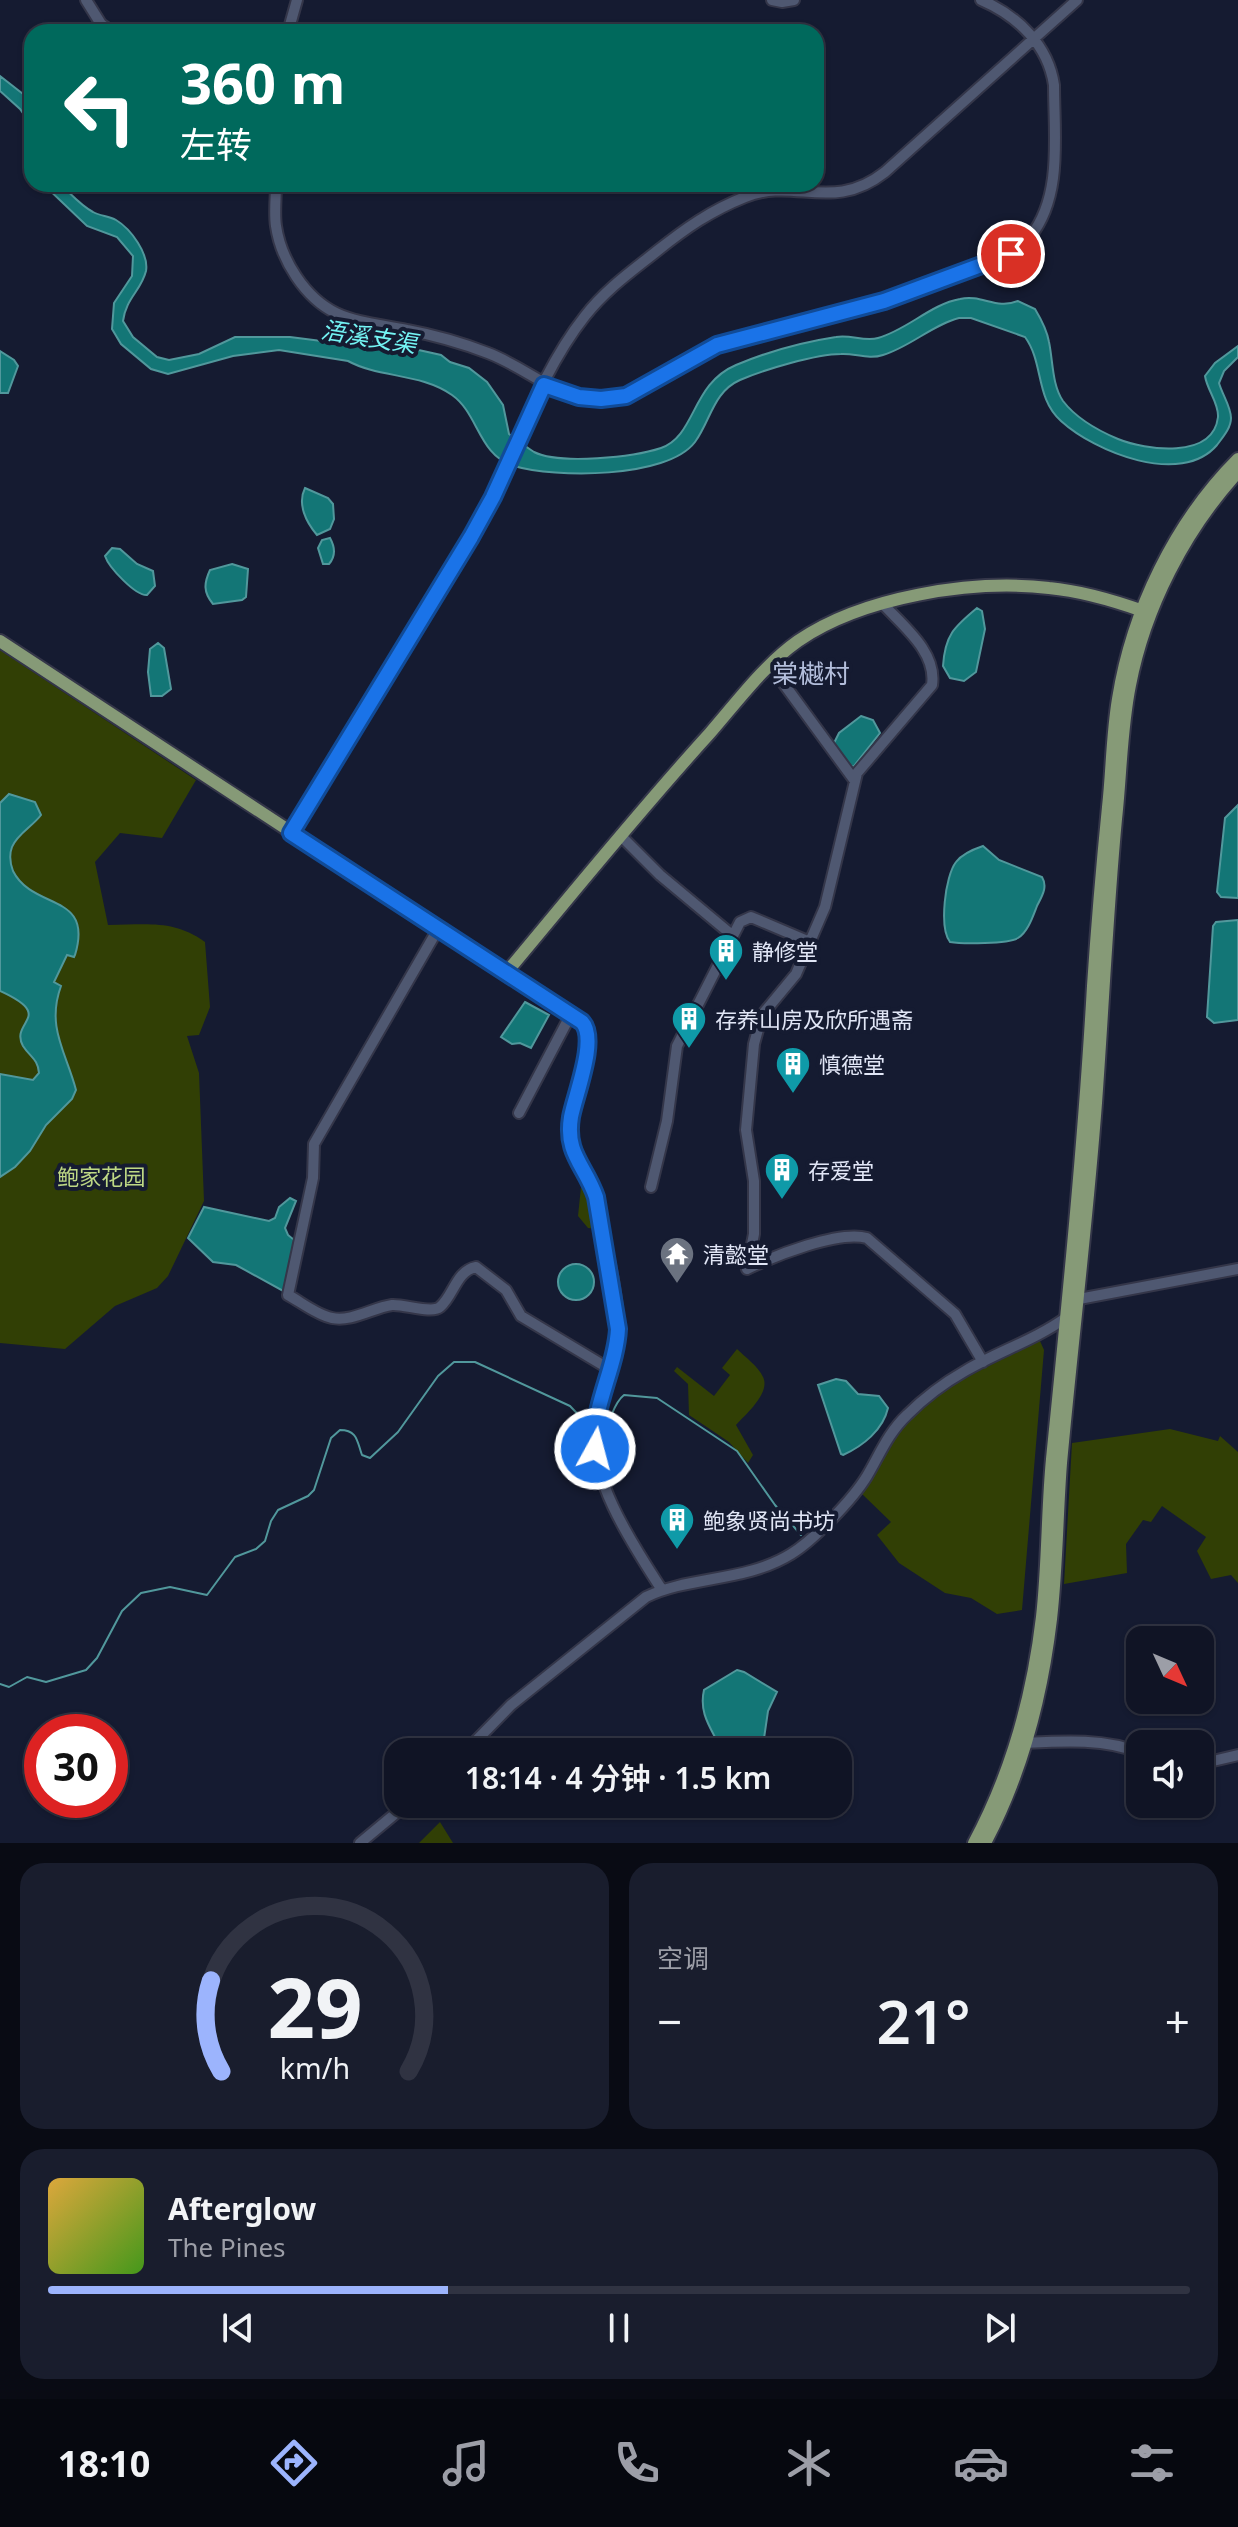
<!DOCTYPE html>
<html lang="zh">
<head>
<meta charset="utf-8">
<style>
  :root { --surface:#101425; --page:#191d2d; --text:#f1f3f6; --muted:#9c9ea7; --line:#303342; --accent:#9cb4fd }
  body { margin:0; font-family:"Noto Sans","Noto Sans SC",sans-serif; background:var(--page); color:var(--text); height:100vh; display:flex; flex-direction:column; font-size:30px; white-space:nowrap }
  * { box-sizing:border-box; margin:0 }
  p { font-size:26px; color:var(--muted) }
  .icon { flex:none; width:44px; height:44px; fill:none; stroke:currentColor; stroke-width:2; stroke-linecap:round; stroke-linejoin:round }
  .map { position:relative; height:1843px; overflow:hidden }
  .panel { display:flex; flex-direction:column; gap:20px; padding:20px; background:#090b14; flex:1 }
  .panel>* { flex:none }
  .top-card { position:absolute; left:24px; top:24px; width:800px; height:168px; border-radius:24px; box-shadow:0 2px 6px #0004,0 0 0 2px var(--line); background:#00695c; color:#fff; overflow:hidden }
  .needle { width:52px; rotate:134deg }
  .fabs { position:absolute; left:1126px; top:1626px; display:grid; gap:16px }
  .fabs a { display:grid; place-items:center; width:88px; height:88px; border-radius:16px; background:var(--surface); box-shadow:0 2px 6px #0004,0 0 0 2px var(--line); font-size:40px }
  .speed { position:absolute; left:24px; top:1714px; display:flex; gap:16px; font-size:40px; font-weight:700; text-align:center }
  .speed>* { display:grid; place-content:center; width:104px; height:104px; border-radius:50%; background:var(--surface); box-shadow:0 2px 6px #0004,0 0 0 2px var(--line); line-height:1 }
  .speed .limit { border:12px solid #d22; background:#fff; color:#111 }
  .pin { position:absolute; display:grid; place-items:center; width:68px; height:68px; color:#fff; margin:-34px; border:4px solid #fff; border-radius:50%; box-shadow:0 2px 8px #0007 }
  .me { position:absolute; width:88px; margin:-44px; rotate:7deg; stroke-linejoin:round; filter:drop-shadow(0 0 6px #0008) }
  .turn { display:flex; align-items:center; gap:28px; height:168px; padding:0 24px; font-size:36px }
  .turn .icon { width:104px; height:104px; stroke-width:2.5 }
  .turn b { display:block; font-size:56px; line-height:68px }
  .big { font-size:60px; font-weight:600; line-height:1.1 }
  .panel .widget { flex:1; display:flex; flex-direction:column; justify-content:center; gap:12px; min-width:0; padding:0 28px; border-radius:24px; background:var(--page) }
  .panel .dial { align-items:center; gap:0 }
  .dial svg { height:208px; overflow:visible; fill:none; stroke:var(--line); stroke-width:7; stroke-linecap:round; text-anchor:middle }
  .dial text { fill:var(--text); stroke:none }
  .song { display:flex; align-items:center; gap:24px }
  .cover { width:96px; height:96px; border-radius:12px; background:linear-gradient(135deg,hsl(40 70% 55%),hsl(100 70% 35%)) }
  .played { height:8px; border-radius:4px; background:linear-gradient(90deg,var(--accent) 35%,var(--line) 35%) }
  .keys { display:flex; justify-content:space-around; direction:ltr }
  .heat { display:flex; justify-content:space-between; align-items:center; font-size:44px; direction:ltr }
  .panel .tiles { flex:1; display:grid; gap:20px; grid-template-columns:1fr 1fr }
  .widget:last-child { grid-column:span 2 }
  .trip { position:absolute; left:384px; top:1738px; width:468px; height:80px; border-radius:24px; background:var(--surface); box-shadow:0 2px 6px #0004,0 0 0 2px var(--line); font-weight:600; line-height:80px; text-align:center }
  .tab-bar { display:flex; height:128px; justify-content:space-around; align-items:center; background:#06080f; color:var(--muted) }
  .tab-bar .icon { width:56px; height:56px }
  .tab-bar .current { color:var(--accent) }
  .tab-bar b { font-size:36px; color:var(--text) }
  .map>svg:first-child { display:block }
  .green { fill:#313f05 }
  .water { fill:#137676; stroke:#51989c; stroke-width:2 }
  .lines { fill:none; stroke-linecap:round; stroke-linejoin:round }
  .stream { stroke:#51989c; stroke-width:2 }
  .minor-casing { stroke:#343649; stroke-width:14 }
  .major-casing { stroke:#343649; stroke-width:16 }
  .minor { stroke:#4f5871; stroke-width:10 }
  .major { stroke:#869a77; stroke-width:12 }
  .route-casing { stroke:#114b97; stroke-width:20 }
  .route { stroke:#1a73e8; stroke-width:14 }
  .labels { text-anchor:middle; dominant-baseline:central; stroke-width:8; stroke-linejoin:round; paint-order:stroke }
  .poi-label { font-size:22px; fill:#e1e6f6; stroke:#151b31; text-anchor:start }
  .park-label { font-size:22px; fill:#bfd985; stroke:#151b31 }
  .water-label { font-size:24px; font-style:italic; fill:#74f4f4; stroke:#151b31 }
  .quarter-label { font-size:26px; fill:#b3bedb; stroke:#151b31 }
</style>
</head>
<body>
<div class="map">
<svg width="1238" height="1843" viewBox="0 0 1238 1843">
  <rect width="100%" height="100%" fill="#151b31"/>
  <path class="green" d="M0 650 196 780 162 838 120 833 95 862 108 925C146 925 173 919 205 942L210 1007 199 1035 187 1036 199 1073 204 1201 168 1276 157 1288 115 1306 65 1349 0 1343Z
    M586 1181 592 1194 597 1229 588 1228 578 1216 581 1187Z
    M1040 1341 1044 1350 1022 1610 997 1614 971 1598 945 1593 899 1563 877 1535 891 1522 861 1493C872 1474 882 1452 895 1434 931 1389 990 1366 1040 1341Z
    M737 1349C744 1356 759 1367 763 1377 771 1393 745 1415 736 1425L753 1455 748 1463 729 1442 689 1415 688 1384 674 1371 677 1367 714 1396 730 1375 722 1368Z
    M1170 1429 1218 1441 1220 1436 1238 1452V1583L1231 1575 1211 1579 1197 1551 1206 1537 1162 1506 1151 1522 1143 1520 1126 1544 1127 1573 1064 1584 1072 1443Z
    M440 1822 453 1843H419Z"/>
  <path class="water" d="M0 76 32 101V126L20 109 0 91Z
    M43 184H60C70 193 81 206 93 212 100 216 109 216 116 220 131 229 149 254 146 271 141 291 126 298 123 321L133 337 157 357 169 360 199 354 235 337H290L345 344 365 338 441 355 450 362 469 368 487 382 503 405 509 434C517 440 526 447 534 452 560 465 634 457 661 448 696 436 691 384 736 365 767 352 803 342 836 337 850 334 864 342 878 338 907 330 931 304 960 299 982 294 996 310 1018 301L1035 309C1041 319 1047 330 1049 342 1053 361 1052 385 1063 401 1076 418 1099 431 1118 439 1145 450 1213 460 1218 417 1219 403 1207 390 1205 376L1215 363 1238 346V357L1224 371 1219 383C1222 394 1231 407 1231 418 1231 428 1223 437 1217 445 1181 487 1095 452 1061 421 1035 398 1044 363 1025 337L971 318H959C932 325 910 347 883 355 868 360 855 353 841 354 816 354 763 370 740 380 713 392 711 420 695 442 667 479 554 478 514 466 478 455 479 414 452 395 421 373 379 378 348 361L279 350 233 356 168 374 151 369 121 344 112 329 114 303 132 276 133 256 117 237 87 226Z
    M0 351 14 360 18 366 8 393H0Z
    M305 488 328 498 333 504 334 519 330 529 317 535C306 522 297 504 305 488Z
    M330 538C335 547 336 556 329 564H323L318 548 322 540Z
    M112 548 120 549 137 564 153 571 155 586 147 595C136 596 109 568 105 556Z
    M232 564 248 569 246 597 242 600 213 604C203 592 204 583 210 570Z
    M977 608 982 611 985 629 976 672 964 681 950 678 943 666C945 635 954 627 977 608Z
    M158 643 164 648 171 689 162 696H151L148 672 150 649Z
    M861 716 873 720 880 733 854 766 849 767 837 752 834 743 839 733Z
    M9 794 35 802 41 815C33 826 17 834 12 847 9 855 10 863 13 871 33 911 94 892 75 955L74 957 67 955 54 982 61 986C46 1027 66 1052 76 1090L72 1099 46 1125 30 1151 15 1167 0 1177V1074L33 1080 39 1073C38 1059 30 1057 23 1046 9 1021 57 1017 0 991V803Z
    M1238 805V898L1221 897 1217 892 1225 818Z
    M983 846 999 860 1042 877C1048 887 1042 896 1037 906 1033 916 1028 932 1018 938 1008 944 962 944 950 942 939 928 945 876 956 862 962 854 974 849 983 846Z
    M1238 920V1020L1214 1023 1207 1017 1213 926 1216 922Z
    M525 1002 549 1015 531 1048 520 1043 512 1044 501 1037Z
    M290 1198 296 1201 285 1228 288 1235 299 1244 285 1292 236 1265 213 1262 188 1238 204 1207 269 1221 275 1218 279 1207Z
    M558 1282a18 18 0 1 1 36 0a18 18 0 1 1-36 0Z
    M836 1379 846 1381 858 1394 879 1396 888 1408C883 1430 863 1446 843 1455L841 1454 818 1385Z
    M737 1670 744 1672 777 1692 768 1711 762 1752H722C714 1731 698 1716 704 1690Z"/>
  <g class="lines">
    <path class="stream" d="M599 1433C612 1425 611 1405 624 1395L657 1398 737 1451 775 1505 801 1535
      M0 1684 9 1687 27 1677 46 1682 86 1670 97 1658 122 1611 141 1593 170 1587 207 1595 235 1557 256 1549 265 1541 271 1521 278 1510 308 1496 314 1490 331 1438 340 1430C358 1430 357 1442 362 1455L370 1458 398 1432 438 1376 454 1362H475L570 1406 591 1428"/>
    <defs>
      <path id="minor" d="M86 0 101 24 112 32
        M772 0 782 2 794 0
        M288 32 297 0
        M276 184C276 198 274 213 276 226 281 260 305 298 336 313 357 323 384 325 407 330 434 335 462 343 488 353 532 370 553 399 604 399 647 398 679 360 718 345 751 332 788 326 823 317 870 305 915 290 961 273 985 264 1013 258 1030 237 1063 196 1054 135 1054 85 1048 45 1018 16 981 0
        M770 665 855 781
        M291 833 471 537C511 466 535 379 585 316 606 289 632 271 657 251 686 228 710 211 745 197 795 177 833 213 885 172L1077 0
        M621 836 660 875 732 935
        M438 929 314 1144 313 1178 288 1295C301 1302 317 1315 332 1318 352 1322 372 1308 392 1305 404 1304 432 1314 440 1307 454 1295 456 1271 476 1267L506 1290 521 1316 611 1370
        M506 973 570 1016 519 1113
        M570 1016 582 1022 588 1031C587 1068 563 1113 571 1148 574 1164 590 1179 596 1197 603 1240 618 1285 618 1329 618 1361 603 1393 596 1424 586 1476 635 1548 662 1590
        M651 1187 667 1121 677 1046 740 922 751 917 810 942
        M747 1269 754 1234V1181L746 1130 754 1044 762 1015 796 974 825 907 857 773 932 685C937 652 903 626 883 604
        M747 1269C774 1256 839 1230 867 1238L955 1314 983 1362
        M1079 1299 1238 1269
        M1025 1743C1061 1741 1106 1738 1140 1753
        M465 1752 511 1705 646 1597C689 1576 746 1582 791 1554 814 1540 853 1499 867 1476 880 1454 888 1433 907 1415 924 1398 944 1383 965 1371 999 1351 1035 1340 1067 1317
        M1200 1764 1238 1755
        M360 1843 407 1804"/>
      <path id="major" d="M0 641 506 973C573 893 639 811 710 733 737 702 764 665 798 641 862 597 972 579 1049 588 1081 591 1112 600 1143 611
        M974 1843C1011 1774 1033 1694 1042 1617 1048 1564 1047 1511 1052 1459 1068 1301 1084 1144 1093 986 1097 926 1102 867 1108 807 1112 771 1112 735 1118 699 1132 611 1175 522 1238 459
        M985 1843C1021 1775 1042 1695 1051 1619 1057 1568 1057 1515 1061 1463 1072 1343 1087 1223 1096 1103 1103 1008 1107 914 1116 819 1121 775 1121 729 1130 685 1145 607 1185 530 1238 472"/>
    </defs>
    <use href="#minor" class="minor-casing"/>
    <use href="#major" class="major-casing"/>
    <use href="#minor" class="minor"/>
    <use href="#major" class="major"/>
  </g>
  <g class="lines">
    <defs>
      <path id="route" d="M595 1449C591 1408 616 1369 618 1329L596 1197C585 1165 565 1154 571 1117 575 1095 598 1039 582 1022L291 833 471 537 493 497 544 385 579 397 601 399 626 396 717 345 884 301 1011 254"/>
    </defs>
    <use href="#route" class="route-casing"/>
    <use href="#route" class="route"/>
  </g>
  <defs>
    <symbol id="building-pin" viewBox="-11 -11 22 30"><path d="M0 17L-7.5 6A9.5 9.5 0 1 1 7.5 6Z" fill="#0f9aa8" stroke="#151b31"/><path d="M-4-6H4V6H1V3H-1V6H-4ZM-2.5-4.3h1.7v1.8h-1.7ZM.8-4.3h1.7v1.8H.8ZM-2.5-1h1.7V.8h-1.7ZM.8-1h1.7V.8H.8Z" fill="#fff"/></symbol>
    <symbol id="temple-pin" viewBox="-11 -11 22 30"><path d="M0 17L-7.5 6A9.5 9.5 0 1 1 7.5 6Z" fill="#6b7280" stroke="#151b31"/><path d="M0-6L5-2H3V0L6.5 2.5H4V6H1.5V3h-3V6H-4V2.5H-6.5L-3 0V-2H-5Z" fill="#fff"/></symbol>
  </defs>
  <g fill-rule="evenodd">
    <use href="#building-pin" x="706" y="931" width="40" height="54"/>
    <use href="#building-pin" x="669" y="999" width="40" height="54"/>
    <use href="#building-pin" x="773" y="1044" width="40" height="54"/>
    <use href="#building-pin" x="762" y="1150" width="40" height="54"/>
    <use href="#temple-pin" x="657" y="1234" width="40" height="54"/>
    <use href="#building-pin" x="657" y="1500" width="40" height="54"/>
  </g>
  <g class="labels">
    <g class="poi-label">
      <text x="752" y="951">静修堂</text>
      <text x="715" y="1019">存养山房及欣所遇斋</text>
      <text x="819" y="1064">慎德堂</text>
      <text x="808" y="1170">存爱堂</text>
      <text x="703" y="1254">清懿堂</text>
      <text x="703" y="1520">鲍象贤尚书坊</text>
    </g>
    <g class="park-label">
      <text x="101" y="1176">鲍家花园</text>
    </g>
    <g class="water-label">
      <text transform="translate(369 336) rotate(9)">浯溪支渠</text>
    </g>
    <g class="quarter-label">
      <text x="811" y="673">棠樾村</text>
    </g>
  </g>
</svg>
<div class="fabs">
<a><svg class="needle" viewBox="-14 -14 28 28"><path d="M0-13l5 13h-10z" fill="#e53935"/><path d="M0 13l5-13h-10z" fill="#9c9ea7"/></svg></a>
<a><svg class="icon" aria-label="sound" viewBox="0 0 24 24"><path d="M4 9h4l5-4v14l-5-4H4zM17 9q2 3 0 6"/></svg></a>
</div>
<div class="speed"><div class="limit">30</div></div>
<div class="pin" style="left:1011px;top:254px;background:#d93025"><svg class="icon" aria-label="arrive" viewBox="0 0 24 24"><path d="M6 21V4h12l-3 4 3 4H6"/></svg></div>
<svg class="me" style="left:595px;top:1449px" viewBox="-20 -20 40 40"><circle r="17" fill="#1a73e8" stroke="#fff" stroke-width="3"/><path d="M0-11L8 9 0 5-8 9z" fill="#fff"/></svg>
<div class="trip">18:14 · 4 分钟 · 1.5 km</div>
<div class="top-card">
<div class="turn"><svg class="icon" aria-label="left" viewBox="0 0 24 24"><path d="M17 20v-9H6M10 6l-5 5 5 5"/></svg><div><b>360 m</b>左转</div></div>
</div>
</div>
<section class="panel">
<div class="tiles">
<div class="widget dial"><svg viewBox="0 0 100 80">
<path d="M14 69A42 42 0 1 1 86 69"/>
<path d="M14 69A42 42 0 0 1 10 34" stroke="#9cb4fd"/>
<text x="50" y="56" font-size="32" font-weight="700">29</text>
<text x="50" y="72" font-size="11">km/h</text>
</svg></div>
<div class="widget"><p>空调</p>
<div class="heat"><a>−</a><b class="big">21°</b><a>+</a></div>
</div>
<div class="widget">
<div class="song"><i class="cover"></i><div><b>Afterglow</b><p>The Pines</p></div></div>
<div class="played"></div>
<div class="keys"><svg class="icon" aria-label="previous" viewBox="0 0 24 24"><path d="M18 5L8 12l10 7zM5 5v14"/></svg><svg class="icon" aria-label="pause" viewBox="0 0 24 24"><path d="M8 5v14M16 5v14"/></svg><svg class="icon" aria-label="next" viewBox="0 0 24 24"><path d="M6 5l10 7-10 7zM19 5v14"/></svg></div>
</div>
</div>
</section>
<nav class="tab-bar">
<b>18:10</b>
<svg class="icon current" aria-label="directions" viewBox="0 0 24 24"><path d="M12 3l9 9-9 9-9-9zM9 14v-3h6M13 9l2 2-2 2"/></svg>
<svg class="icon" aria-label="music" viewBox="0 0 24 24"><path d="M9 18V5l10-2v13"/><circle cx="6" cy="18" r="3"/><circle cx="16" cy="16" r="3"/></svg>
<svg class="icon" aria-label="phone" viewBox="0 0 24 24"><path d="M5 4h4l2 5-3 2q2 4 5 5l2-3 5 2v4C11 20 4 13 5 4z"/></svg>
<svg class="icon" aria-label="climate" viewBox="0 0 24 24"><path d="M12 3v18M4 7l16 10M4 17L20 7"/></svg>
<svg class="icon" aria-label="car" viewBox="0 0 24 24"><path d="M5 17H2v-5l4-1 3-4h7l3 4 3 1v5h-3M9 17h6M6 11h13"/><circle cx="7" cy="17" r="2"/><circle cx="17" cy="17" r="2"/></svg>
<svg class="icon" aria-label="filters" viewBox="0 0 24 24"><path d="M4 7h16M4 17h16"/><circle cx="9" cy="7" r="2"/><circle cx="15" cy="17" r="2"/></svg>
</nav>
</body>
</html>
